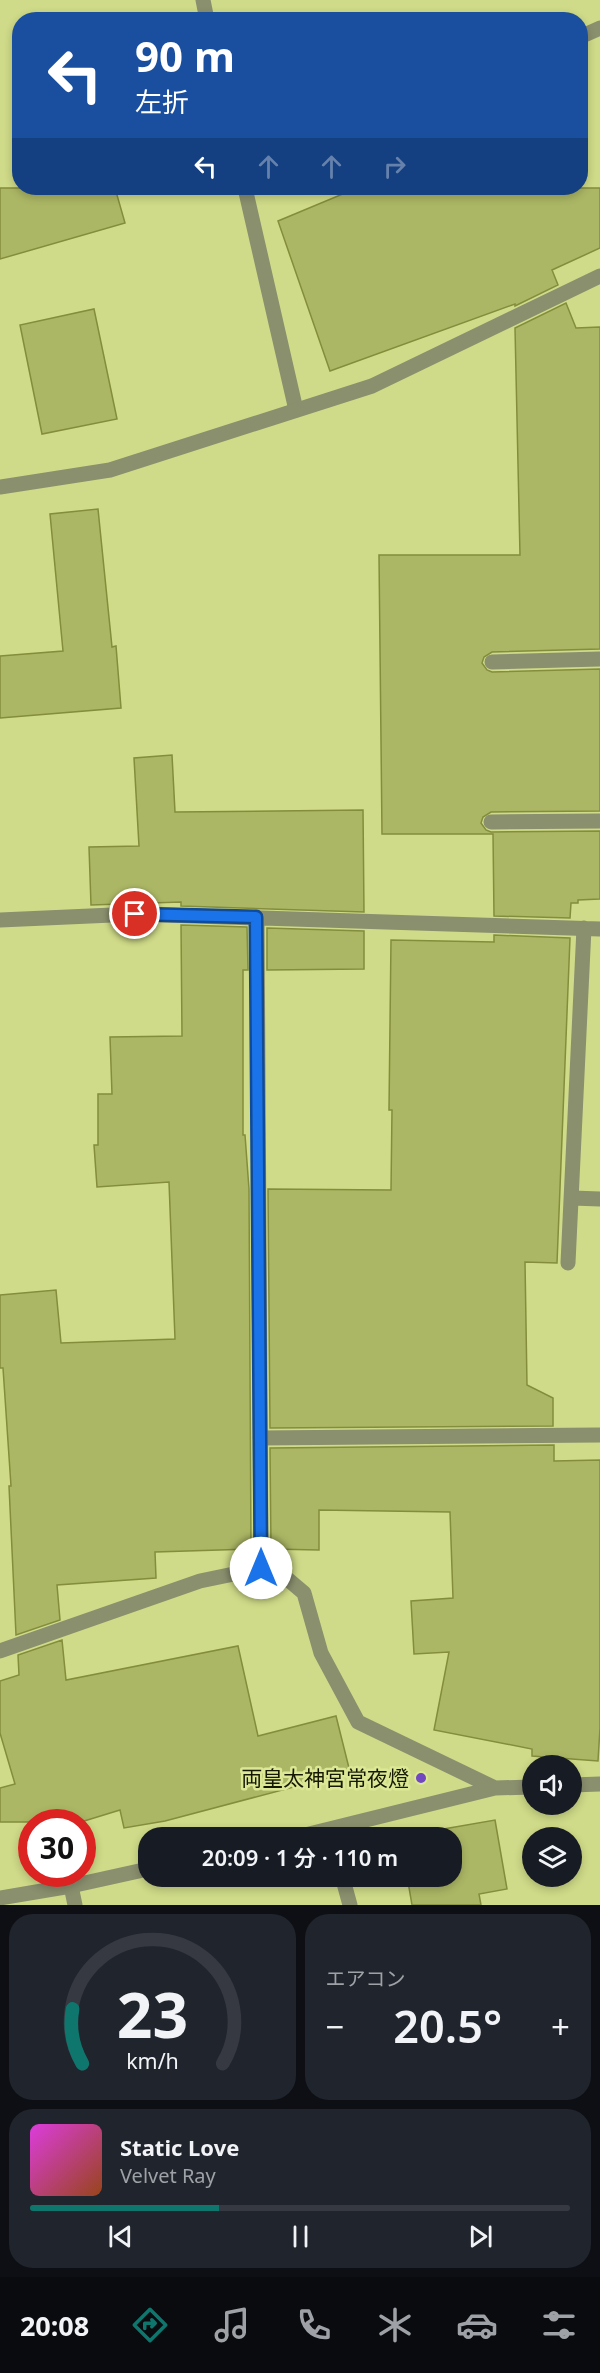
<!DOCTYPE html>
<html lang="ja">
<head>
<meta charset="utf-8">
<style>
  :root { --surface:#171b24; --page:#20242c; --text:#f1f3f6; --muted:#9ea1a6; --line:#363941; --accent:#0f766e }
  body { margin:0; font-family:"Noto Sans","Noto Sans JP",sans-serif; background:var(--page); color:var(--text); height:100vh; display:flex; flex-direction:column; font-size:22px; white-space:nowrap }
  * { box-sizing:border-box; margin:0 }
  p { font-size:20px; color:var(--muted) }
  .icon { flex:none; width:33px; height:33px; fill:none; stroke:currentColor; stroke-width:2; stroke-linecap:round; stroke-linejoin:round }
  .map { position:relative; height:1905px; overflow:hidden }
  .sheet { display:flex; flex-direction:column; gap:9px; padding:9px; background:#0d0f14; flex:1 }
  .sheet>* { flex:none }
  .banner { position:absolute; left:12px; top:12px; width:576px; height:183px; border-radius:24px; box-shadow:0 3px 9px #0003; background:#1a4fa0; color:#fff; overflow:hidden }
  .fabs { position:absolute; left:522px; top:1755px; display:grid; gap:12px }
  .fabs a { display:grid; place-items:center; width:60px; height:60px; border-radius:50%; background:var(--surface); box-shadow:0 3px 9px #0003; font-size:30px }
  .speed { position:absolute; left:18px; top:1809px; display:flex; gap:12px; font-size:30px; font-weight:700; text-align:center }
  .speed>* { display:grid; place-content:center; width:78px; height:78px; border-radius:50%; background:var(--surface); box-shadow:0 3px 9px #0003; line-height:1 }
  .speed .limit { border:9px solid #d22; background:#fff; color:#111 }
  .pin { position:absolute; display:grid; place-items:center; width:51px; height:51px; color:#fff; margin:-26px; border:3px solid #fff; border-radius:50%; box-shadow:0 2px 6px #0007 }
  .me { position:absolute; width:66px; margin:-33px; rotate:0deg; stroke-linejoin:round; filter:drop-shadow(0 0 4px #0008) }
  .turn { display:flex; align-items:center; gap:21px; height:126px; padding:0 24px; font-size:27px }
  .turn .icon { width:78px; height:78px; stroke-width:2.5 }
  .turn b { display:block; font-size:42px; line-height:51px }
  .lanes { display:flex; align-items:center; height:57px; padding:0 24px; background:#0003; justify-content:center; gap:30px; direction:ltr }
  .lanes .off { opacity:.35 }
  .big { font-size:45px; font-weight:600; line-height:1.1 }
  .sheet .card { flex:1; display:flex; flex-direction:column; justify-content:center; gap:9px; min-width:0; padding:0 21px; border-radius:24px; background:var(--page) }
  .sheet .dial { align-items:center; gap:0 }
  .dial svg { height:156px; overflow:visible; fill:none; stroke:var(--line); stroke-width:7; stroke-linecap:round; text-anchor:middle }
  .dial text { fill:var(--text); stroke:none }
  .song { display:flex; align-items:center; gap:18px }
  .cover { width:72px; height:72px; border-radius:9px; background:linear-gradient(135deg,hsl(300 70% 55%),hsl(20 70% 35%)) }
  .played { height:6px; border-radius:3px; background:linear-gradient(90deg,var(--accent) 35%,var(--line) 35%) }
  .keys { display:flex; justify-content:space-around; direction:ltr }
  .heat { display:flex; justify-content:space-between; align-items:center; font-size:33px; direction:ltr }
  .sheet .tiles { flex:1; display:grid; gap:9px; grid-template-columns:1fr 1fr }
  .card:last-child { grid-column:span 2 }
  .trip { position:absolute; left:138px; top:1827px; width:324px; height:60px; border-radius:24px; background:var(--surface); box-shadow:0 3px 9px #0003; font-weight:600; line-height:60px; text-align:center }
  .tab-bar { display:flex; height:96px; justify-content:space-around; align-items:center; background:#090b0e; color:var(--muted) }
  .tab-bar .icon { width:42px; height:42px }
  .tab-bar .current { color:var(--accent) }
  .tab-bar b { font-size:27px; color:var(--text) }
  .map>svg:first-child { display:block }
  .building { fill:#acb765; stroke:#838d3b; stroke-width:1.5 }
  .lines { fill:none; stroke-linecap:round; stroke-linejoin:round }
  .service { stroke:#8a8f6e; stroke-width:15 }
  .minor { stroke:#8a8f6e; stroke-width:15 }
  .route-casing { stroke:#114b97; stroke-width:15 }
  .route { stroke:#1a73e8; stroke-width:10 }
  .poi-dot { fill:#7148c0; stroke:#dce895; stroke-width:2 }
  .labels { text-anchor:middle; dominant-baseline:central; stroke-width:5; stroke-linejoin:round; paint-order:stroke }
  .poi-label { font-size:21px; fill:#161900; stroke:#dce895; text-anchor:end }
</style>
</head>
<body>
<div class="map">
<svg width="600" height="1905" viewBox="0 0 600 1905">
  <rect width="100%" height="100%" fill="#cfdb88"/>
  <path class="building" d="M0 188H115L125 223 0 259Z
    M357 188H600V248L552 270 558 285 515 306V304L330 371 278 221Z
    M566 303 576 328 600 327V649L492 652 484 657 482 663 487 670 492 672 600 669V811L491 812 483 817 481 823 486 830 491 832 600 831V899L578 900V903H571L570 918 494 916 493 834H382L379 555H520L515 328Z
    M94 309 117 419 42 434 20 325Z
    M98 509 112 647 116 646 121 708 0 718V656L63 651 50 514Z
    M172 755 175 812 363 810 364 912 181 906V902L91 905 89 847 139 846 134 758Z
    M181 925 247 927 248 970H243V1135H245L249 1189 251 1549 155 1552 156 1578 57 1585 60 1620 16 1635 9 1486H11L3 1368H0V1295L56 1290 61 1343 175 1339 169 1182 97 1187 94 1145H98V1094H112L110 1037 182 1036Z
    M267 928 364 931V969L267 970Z
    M494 935 570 938 557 1263 525 1262 527 1385 553 1398V1426L270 1428 268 1189 391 1190 392 1110H389L391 940 494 942Z
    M554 1445V1461L600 1460V1728L598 1761 532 1756V1749L434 1730 449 1652 414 1654 411 1601 453 1598 450 1512 319 1510V1550L271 1549 270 1448Z
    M62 1640 66 1680 238 1646 258 1736 336 1716 350 1772 165 1821 124 1828 120 1810 81 1822H0V1788L15 1784 0 1733V1681L19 1675 18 1655Z
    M495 1820 507 1889 479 1894 481 1905H412L407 1876H452V1838H415V1834Z"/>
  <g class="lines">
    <path class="service" d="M203 0 207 20
      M580 37 600 28
      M245 188 296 410
      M492 662 600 659
      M491 822 600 821"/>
    <path class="minor" d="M0 487 110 470 372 386 600 276
      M257 917 261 1568
      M0 920 135 914 600 929
      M572 1198 600 1199
      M568 1263 584 928
      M260 1438 600 1435
      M0 1651 200 1581 272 1566 304 1593 321 1653 358 1722 495 1788
      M572 1785 600 1784
      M293 1838 495 1788 532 1787
      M342 1876 350 1905
      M71 1886 75 1905
      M0 1898 71 1886 148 1869"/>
  </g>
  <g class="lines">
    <defs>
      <path id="route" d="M135 914 256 917 261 1568"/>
    </defs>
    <use href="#route" class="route-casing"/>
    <use href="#route" class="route"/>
  </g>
  <circle class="poi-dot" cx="421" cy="1778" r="6"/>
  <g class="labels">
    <g class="poi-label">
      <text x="409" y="1778">両皇太神宮常夜燈</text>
    </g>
  </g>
</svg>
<div class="fabs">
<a><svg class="icon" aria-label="sound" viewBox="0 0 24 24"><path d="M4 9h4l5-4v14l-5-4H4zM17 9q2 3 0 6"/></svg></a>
<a><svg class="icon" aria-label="layers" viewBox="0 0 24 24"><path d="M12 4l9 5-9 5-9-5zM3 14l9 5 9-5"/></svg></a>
</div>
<div class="speed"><div class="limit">30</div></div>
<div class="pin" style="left:135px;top:914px;background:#d93025"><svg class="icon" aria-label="arrive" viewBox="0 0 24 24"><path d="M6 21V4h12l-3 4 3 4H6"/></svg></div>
<svg class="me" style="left:261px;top:1568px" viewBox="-20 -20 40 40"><circle r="19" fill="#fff"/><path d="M0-13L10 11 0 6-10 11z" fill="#1a73e8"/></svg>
<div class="trip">20:09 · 1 分 · 110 m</div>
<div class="banner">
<div class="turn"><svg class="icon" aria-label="left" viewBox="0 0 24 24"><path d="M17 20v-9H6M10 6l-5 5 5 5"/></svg><div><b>90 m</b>左折</div></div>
<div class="lanes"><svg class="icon" aria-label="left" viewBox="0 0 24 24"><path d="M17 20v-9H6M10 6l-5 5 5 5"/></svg><svg class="icon off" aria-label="ahead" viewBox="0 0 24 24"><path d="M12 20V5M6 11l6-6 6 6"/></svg><svg class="icon off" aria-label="ahead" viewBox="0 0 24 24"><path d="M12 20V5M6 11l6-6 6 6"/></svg><svg class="icon off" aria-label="right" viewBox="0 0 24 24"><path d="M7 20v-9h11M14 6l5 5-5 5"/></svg></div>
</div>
</div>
<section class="sheet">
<div class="tiles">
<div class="card dial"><svg viewBox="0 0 100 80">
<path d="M14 69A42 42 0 1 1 86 69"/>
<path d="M14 69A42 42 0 0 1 9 41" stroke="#0f766e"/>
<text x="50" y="56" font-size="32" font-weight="700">23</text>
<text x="50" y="72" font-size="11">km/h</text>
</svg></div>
<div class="card"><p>エアコン</p>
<div class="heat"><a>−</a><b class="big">20.5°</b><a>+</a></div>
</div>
<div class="card">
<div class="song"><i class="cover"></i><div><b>Static Love</b><p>Velvet Ray</p></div></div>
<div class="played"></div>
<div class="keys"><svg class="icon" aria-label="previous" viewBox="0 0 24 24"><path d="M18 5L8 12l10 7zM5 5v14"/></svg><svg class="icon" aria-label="pause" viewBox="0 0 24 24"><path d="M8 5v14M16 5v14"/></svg><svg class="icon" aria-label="next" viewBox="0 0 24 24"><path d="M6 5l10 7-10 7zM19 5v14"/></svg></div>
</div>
</div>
</section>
<nav class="tab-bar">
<b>20:08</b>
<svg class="icon current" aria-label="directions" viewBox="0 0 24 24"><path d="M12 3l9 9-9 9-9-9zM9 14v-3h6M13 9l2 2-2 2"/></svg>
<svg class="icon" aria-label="music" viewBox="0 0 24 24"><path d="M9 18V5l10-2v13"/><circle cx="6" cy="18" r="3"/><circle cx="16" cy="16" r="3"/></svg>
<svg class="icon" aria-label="phone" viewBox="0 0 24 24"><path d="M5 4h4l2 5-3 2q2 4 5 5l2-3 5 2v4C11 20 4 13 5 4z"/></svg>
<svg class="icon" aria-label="climate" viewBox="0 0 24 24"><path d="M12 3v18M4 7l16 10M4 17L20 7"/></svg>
<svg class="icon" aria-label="car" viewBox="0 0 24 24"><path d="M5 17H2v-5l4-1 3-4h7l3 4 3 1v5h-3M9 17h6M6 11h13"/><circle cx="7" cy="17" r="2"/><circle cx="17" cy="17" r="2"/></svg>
<svg class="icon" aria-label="filters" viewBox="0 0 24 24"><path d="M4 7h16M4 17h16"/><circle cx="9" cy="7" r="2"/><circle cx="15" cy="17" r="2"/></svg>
</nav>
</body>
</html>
